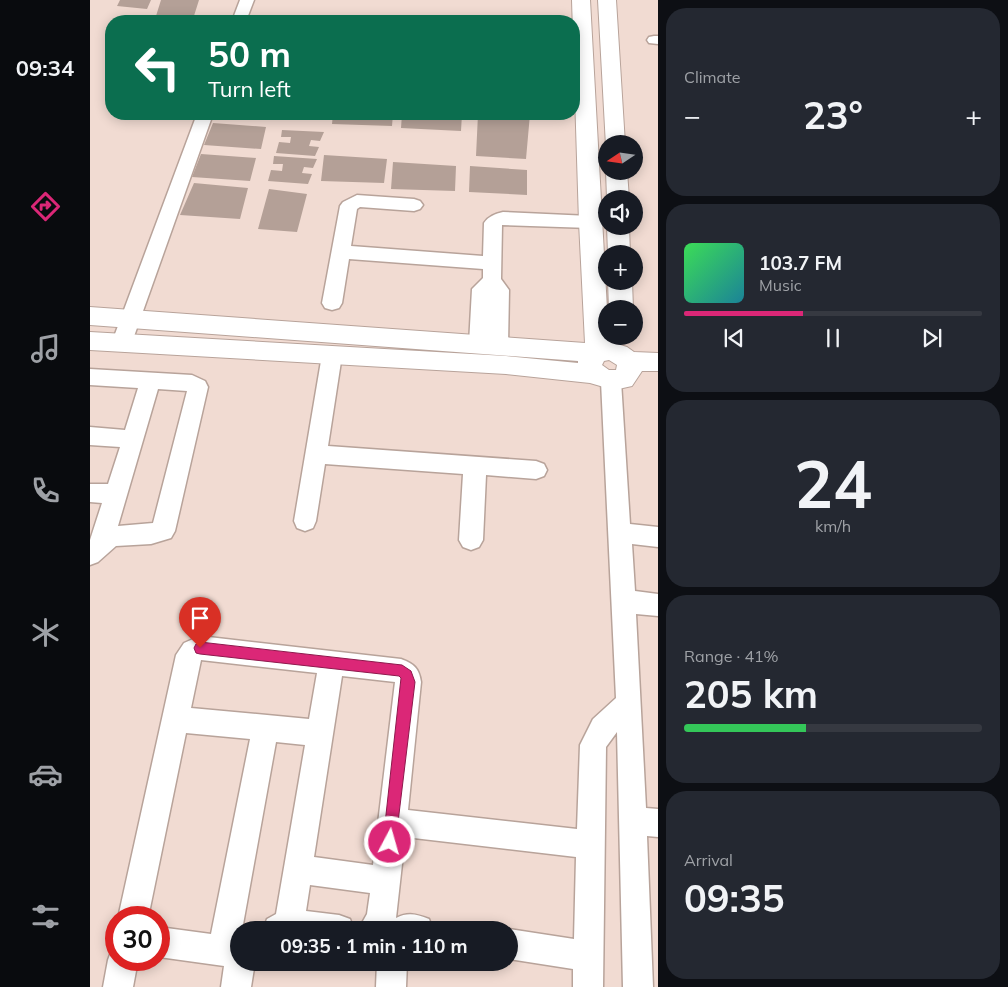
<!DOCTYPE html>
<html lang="en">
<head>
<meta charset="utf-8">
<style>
  :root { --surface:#171b24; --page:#242831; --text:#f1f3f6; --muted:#9ea1a6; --line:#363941; --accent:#db2777 }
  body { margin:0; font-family:Mulish,sans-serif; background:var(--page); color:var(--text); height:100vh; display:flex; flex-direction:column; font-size:19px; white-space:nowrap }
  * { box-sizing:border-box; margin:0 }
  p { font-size:16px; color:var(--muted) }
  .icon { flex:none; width:28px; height:28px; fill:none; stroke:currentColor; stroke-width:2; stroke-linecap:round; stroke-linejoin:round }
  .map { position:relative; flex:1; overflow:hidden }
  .side { display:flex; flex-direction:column; gap:8px; padding:8px; background:#0d0f14; width:350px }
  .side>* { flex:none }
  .hud { position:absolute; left:15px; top:15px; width:475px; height:105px; border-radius:20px; box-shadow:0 2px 12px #0003; background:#0b6e4f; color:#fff; overflow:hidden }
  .needle { width:32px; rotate:257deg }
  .buttons { position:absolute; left:508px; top:135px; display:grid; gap:10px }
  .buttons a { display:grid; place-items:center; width:45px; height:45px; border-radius:50%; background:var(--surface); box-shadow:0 2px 12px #0003; font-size:25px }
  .speed { position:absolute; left:15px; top:906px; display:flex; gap:10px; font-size:25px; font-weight:700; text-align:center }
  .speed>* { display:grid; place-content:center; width:65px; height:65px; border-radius:50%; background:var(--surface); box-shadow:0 2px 12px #0003; line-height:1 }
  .speed .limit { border:8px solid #d22; background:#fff; color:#111 }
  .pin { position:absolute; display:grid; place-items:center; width:42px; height:42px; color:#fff; margin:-51px -21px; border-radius:50% 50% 50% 0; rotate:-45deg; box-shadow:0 0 5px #0007 }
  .pin .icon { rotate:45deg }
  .me { position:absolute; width:55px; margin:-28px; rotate:6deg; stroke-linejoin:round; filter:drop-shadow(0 0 4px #0008) }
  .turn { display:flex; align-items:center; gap:18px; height:105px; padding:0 20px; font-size:22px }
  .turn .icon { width:65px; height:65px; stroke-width:2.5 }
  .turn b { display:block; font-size:35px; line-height:42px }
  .big { font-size:38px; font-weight:700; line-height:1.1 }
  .side .widget { flex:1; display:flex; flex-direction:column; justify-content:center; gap:8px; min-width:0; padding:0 18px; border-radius:20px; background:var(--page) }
  .side .dial { align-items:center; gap:0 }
  .dial b { font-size:65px; line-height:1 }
  .song { display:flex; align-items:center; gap:15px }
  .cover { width:60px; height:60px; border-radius:8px; background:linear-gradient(135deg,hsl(130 70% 55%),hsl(190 70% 35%)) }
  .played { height:5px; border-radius:2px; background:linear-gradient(90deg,var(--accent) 40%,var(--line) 40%) }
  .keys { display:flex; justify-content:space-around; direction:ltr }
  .heat { display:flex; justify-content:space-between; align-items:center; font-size:28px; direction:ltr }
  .charge { height:8px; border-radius:4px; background:linear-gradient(90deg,#34c759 41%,var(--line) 0) }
  .trip { position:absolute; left:140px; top:921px; width:288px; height:50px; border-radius:25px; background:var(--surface); box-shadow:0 2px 12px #0003; font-weight:700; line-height:50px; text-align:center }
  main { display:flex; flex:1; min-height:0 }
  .menu { display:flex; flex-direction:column; width:90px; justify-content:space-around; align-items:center; background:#090b0e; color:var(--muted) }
  .menu .icon { width:35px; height:35px }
  .menu .on { color:var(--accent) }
  .menu b { font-size:22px; color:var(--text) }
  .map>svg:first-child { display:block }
  .building { fill:#b4a097 }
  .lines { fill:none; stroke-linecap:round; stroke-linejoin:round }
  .minor-casing { stroke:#b8a39a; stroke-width:3 }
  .tertiary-casing { stroke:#b8a39a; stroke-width:2 }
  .minor { fill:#fff; fill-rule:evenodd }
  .tertiary { fill:#fff; fill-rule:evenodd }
  .route { fill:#db2777; stroke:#8e194d }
</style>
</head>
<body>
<main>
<nav class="menu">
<b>09:34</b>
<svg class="icon on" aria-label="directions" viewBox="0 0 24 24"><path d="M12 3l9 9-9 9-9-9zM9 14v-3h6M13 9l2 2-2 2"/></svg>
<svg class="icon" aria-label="music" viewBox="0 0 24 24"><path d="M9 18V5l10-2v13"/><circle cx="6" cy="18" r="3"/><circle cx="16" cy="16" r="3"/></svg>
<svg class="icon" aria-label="phone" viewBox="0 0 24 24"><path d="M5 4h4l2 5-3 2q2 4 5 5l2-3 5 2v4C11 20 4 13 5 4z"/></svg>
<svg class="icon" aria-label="climate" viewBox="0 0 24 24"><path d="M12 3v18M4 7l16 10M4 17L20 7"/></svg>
<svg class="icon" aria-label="car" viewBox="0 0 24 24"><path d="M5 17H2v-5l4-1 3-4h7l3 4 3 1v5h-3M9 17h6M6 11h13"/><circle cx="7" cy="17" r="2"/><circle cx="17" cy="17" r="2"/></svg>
<svg class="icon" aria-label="filters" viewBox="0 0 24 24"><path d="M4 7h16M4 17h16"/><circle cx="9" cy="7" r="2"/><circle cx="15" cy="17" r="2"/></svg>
</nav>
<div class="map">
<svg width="568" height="987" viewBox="0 0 568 987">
  <rect width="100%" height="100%" fill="#f1dbd2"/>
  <path class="building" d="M30 0H61L57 9 27 6Z
    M71 0H109L103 19 66 16Z
    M243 114H303L302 126 242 124Z
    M312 114H372L371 131 311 128Z
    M388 114H440L436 159 386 156Z
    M123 123 176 127 171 149 114 145Z
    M192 130 234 132 230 141 221 140 219 146 229 147 225 156 186 153 189 142 200 143 201 137H191Z
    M111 154 166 158 160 181 102 177Z
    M234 155 297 159 294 183 231 181Z
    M184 156 227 159 223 168 214 167 212 173 222 174 218 184 178 181 181 170 192 171 193 164H183Z
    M303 162 366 166 365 191 301 189Z
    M380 166 437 170V195L379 192Z
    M104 183 158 188 150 219 90 215Z
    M179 189 217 194 207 232 168 229Z"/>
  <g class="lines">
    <defs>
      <path id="minor" d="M150 0H164L156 21H142Z
        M564 36H568V44L559 43 557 40 559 37Z
        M107 114H123L42 342 39 347 32 349 25 347 22 342Z
        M267 195 324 199 330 201 333 205 330 209 324 211 270 207 267 209 261 246 393 256 394 223C399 216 405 214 413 212L500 216 506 218 509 222 506 226 500 228 412 225 411 279 419 290 418 345 415 350 408 352 401 350 398 345 396 349 389 351 382 349 379 344 382 289 393 278V269L259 259 252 303 249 308 242 310 235 308 232 303 250 206 253 202Z
        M242 347 249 350 252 355 238 446 446 461 454 464 457 470 454 476 446 479 396 475 393 540 389 547 381 550 373 547 369 540 373 474 235 464 226 521 223 528 215 531 207 528 204 521 232 355 235 350Z
        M0 369 102 375 115 381 118 387 85 531 81 538 61 544 26 546 8 562 0 565V540L12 503 0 502V484H18L30 447 0 445V427L35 430 48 388 0 385ZM68 389 97 391 63 523 28 526Z
        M521 373 528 375 531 381 540 524 568 527V547L542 544 545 591 568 594V616L546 614 556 808 568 809V837L557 836 563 987H533L527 732 516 747 513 987H483V969L419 959V930H417L419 929 484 939 486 857 315 837 306 918C318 912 326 914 339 919L343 930H268L277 914 280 893 220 885 216 911 249 915 260 919 264 930H173L177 919 186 914 215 745 186 742 152 930H149V962H165L161 987H131L134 966 69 957V927L121 934 160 739 96 733 58 918H28L86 655 94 643 110 636 311 659C324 664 329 668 331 682L318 810 487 829 490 745 503 719 526 698 511 381 514 375ZM111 660 227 673 219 719 101 708ZM252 676 305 682 283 865 224 857Z
        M26 948V960H48L43 987H13L18 960 22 949Z
        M287 962H317L316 987H286Z"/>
      <path id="tertiary" d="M482 0H500L517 309 516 336H519L520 342 537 347 544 352 568 353V371H552L542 386 524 390 500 383 416 374 0 350V332L416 356 488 363V361L0 325V307L495 343 489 222ZM519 360 527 365 526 370H519L512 365 514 361Z
        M508 0H526L535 144H516V146Z
        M516 170 537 171 539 199H517Z
        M517 226H539L540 254H518Z
        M518 281H542L543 309H519Z"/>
    </defs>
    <use href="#minor" class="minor-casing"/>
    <use href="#tertiary" class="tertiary-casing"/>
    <use href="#minor" class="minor"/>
    <use href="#tertiary" class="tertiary"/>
  </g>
  <path class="route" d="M110 642 312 665 321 671 325 682 305 847 300 849 295 847 293 842 311 678 309 676 110 654 106 653 104 648 106 644Z"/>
</svg>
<div class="buttons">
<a><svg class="needle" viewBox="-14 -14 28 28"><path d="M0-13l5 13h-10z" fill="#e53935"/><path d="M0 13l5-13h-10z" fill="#9ea1a6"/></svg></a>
<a><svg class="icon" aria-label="sound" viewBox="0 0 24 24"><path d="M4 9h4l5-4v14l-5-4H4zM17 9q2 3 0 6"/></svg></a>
<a>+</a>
<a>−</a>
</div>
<div class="speed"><div class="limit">30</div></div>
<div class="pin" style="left:110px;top:648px;background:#d93025"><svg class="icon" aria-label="arrive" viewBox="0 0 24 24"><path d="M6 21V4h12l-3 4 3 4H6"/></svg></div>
<svg class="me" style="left:300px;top:842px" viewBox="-20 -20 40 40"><circle r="17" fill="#db2777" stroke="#fff" stroke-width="3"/><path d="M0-11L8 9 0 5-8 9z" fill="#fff"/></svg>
<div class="trip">09:35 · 1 min · 110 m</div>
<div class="hud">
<div class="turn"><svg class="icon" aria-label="left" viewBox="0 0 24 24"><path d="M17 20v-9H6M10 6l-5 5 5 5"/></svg><div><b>50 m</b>Turn left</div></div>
</div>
</div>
<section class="side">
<div class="widget"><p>Climate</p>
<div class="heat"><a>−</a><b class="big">23°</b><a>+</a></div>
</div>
<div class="widget">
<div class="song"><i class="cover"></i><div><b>103.7 FM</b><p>Music</p></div></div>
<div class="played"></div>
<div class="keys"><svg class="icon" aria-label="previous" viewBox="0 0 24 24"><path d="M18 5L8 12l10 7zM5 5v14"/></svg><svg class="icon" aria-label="pause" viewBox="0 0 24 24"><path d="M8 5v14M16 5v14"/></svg><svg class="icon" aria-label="next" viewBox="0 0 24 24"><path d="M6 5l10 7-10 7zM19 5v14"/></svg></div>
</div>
<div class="widget dial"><b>24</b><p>km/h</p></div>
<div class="widget"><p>Range · 41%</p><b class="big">205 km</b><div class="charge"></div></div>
<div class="widget"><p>Arrival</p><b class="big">09:35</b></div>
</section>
</main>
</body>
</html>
